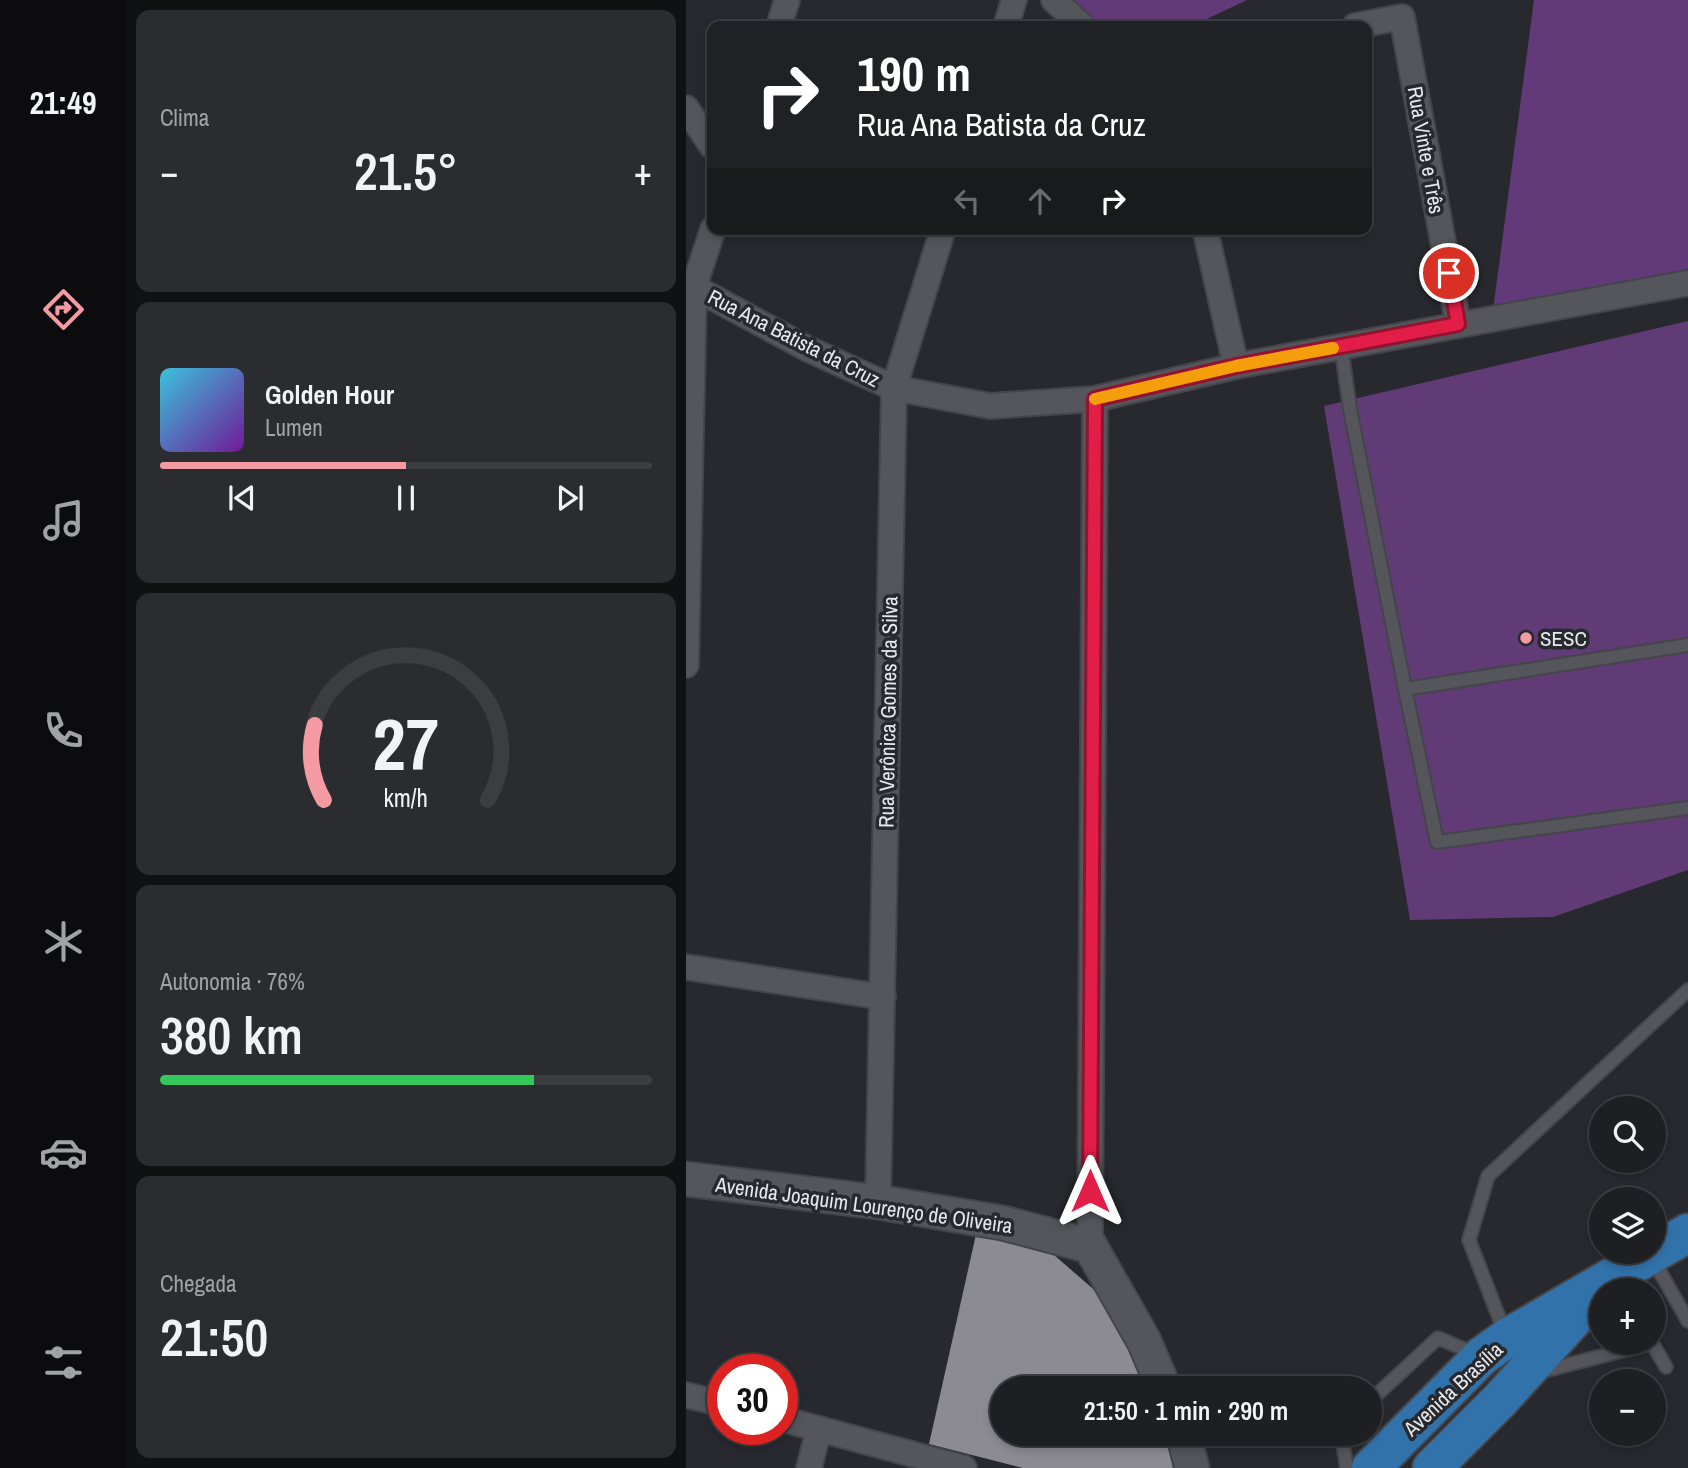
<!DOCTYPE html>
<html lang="pt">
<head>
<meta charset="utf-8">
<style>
  :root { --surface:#1d1f22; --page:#2a2c2f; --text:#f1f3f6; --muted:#a0a2a5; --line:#3b3d40; --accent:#f49aa3 }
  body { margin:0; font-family:"Archivo Narrow",sans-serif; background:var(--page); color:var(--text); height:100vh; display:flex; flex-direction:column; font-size:26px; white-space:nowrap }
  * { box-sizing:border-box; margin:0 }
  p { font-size:23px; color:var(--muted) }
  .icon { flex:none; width:38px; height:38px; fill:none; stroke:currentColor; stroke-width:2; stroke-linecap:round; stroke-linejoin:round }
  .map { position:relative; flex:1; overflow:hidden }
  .drawer { display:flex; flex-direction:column; gap:10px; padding:10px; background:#101113; width:560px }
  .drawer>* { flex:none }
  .top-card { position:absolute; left:21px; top:21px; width:665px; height:214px; border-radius:14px; box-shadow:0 4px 10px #0003,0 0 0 2px var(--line); background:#202124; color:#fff; overflow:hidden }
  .tools { position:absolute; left:903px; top:1096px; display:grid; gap:14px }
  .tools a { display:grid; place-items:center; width:77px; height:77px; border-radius:50%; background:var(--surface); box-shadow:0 4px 10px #0003,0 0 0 2px var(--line); font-size:35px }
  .speed { position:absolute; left:21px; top:1354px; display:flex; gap:14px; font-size:35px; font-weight:700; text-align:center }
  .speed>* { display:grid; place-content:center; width:91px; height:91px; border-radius:50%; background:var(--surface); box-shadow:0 4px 10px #0003,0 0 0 2px var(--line); line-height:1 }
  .speed .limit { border:10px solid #d22; background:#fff; color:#111 }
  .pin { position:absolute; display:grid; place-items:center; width:60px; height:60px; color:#fff; margin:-30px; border:4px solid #fff; border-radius:50%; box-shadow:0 2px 7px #0007 }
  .me { position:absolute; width:77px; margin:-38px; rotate:0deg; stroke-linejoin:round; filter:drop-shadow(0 0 5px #0008) }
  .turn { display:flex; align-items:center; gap:24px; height:147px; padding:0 35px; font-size:32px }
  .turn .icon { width:91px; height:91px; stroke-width:2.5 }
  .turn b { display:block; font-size:49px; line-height:60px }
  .lanes { display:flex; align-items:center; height:66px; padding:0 35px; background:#0003; justify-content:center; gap:35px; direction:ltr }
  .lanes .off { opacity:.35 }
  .big { font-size:52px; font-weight:600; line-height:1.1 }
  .drawer .card { flex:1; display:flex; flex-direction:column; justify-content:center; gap:10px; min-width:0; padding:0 24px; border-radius:14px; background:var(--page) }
  .drawer .dial { align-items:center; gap:0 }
  .dial svg { height:182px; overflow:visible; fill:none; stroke:var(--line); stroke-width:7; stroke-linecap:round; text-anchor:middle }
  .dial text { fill:var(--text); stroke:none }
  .song { display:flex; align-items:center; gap:21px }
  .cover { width:84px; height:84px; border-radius:10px; background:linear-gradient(135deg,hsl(190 70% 55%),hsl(280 70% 35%)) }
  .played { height:7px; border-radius:4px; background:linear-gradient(90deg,var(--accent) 50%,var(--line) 50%) }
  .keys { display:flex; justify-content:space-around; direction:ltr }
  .heat { display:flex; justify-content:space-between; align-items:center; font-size:38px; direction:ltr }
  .charge { height:10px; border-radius:5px; background:linear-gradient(90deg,#34c759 76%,var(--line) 0) }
  .trip { position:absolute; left:304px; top:1376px; width:392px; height:70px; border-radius:35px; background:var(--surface); box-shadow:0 4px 10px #0003,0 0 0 2px var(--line); font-weight:600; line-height:70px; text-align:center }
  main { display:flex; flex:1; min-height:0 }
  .dock { display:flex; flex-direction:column; width:126px; justify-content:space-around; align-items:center; background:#0c0c0e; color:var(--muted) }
  .dock .icon { width:49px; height:49px }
  .dock .selected { color:var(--accent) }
  .dock b { font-size:32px; color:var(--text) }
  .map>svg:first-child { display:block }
  .green { fill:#613b76 }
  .forest { fill:#623a79 }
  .building { fill:#8c8b92 }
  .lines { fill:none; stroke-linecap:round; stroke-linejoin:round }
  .lane-casing { stroke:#444549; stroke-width:16 }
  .street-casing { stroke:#444549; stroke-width:28 }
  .secondary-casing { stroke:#444549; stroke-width:37 }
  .primary-casing { stroke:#444549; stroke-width:42 }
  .lane { stroke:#54565c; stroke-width:12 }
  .street { stroke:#54565c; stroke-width:24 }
  .secondary { stroke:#54565c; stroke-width:33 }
  .primary { stroke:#3272ab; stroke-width:38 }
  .route-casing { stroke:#92132f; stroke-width:18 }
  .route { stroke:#e11d48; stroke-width:12 }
  .slow { stroke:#f59e0b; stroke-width:12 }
  .poi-dot { fill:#f49aa3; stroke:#27292e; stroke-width:2.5 }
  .labels { text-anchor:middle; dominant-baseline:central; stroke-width:7; stroke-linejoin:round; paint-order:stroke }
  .street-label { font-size:21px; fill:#e7e8ec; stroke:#27292e }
  .poi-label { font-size:21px; fill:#e7e8ec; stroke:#27292e; text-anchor:start }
</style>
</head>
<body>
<main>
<nav class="dock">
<b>21:49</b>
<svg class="icon selected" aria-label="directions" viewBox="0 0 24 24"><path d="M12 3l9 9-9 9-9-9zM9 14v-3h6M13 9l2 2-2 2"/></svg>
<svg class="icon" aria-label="music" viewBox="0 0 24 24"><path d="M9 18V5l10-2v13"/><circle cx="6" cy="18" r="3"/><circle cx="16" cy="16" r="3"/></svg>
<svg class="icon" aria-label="phone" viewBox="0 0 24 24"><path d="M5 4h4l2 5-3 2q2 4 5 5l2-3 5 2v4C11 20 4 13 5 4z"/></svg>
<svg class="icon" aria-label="climate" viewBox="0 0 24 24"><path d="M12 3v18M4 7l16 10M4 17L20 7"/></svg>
<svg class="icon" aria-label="car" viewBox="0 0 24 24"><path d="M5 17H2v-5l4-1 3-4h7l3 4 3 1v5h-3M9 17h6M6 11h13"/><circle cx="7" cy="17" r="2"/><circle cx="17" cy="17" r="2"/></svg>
<svg class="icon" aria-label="filters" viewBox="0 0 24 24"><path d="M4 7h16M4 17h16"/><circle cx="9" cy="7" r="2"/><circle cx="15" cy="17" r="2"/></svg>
</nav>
<section class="drawer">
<div class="card"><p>Clima</p>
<div class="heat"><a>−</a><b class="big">21.5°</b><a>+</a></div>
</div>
<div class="card">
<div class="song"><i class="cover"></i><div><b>Golden Hour</b><p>Lumen</p></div></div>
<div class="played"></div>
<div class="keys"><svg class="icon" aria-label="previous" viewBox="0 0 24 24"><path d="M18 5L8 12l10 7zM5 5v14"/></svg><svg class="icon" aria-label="pause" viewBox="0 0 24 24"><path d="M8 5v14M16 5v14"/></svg><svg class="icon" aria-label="next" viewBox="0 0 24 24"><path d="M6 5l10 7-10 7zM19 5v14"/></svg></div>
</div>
<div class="card dial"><svg viewBox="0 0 100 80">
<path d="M14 69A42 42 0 1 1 86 69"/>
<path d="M14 69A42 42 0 0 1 10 36" stroke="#f49aa3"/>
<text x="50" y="56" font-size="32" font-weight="700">27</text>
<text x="50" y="72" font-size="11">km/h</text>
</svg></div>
<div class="card"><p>Autonomia · 76%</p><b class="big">380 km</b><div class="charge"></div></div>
<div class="card"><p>Chegada</p><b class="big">21:50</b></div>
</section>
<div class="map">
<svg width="1002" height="1468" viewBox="0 0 1002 1468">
  <rect width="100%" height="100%" fill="#27292e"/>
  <path class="green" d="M1002 321V870L867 917 724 920 638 406Z"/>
  <path class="forest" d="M368 0H561L506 26H396Z
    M848 0H1002V283L806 318Z"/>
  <path class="building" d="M291 1230 368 1255 428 1307 469 1388H317V1433H481L487 1468H337L243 1444Z"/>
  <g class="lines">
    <defs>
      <path id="lane" d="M655 346 664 409 719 689
        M1002 645 719 689 751 842 1002 808
        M966 1258 1002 1321
        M819 1333 783 1240 802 1176 1002 990
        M854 1372 966 1343 980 1367
        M684 1401 752 1338 792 1355
        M655 1433 661 1468"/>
      <path id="street" d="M368 0 396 26
        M93 26 101 0
        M320 26 328 0
        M669 26 716 17 772 324
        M0 108 26 146
        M519 229 550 366
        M0 283 122 349 208 388 304 406 409 399 550 366 1002 283
        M0 665 8 287 27 229
        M0 967 197 997
        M192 1202 208 388 257 229
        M404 1246 409 399
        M0 1395 37 1404
        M96 1419 278 1468
        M123 1468 133 1429"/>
      <path id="secondary" d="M0 1179 192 1202 317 1223 404 1246 458 1341 478 1388
        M497 1433 506 1468"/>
      <path id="primary" d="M685 1468 796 1356 821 1338 1002 1233
        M746 1468 814 1400 903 1302"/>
    </defs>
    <use href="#lane" class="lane-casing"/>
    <use href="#street" class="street-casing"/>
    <use href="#secondary" class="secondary-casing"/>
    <use href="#primary" class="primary-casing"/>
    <use href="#lane" class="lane"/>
    <use href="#street" class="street"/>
    <use href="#secondary" class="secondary"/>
    <use href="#primary" class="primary"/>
  </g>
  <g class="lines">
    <defs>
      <path id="route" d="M404 1191 409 399 550 366 772 324 763 273"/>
    </defs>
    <use href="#route" class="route-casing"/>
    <use href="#route" class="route"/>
    <path class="slow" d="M409 399 550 366 647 348"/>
  </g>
  <circle class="poi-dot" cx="840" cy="638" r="7"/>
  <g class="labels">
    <g class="street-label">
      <text transform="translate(740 150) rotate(80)">Rua Vinte e Três</text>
      <text transform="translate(108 338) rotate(27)">Rua Ana Batista da Cruz</text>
      <text transform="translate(202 712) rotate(-89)">Rua Verônica Gomes da Silva</text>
      <text transform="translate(178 1205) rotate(8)">Avenida Joaquim Lourenço de Oliveira</text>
      <text transform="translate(767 1389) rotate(-43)">Avenida Brasília</text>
    </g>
    <g class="poi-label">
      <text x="854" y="638">SESC</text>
    </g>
  </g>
</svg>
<div class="tools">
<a><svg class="icon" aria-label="search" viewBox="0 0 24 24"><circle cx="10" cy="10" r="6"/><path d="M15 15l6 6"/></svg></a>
<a><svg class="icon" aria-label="layers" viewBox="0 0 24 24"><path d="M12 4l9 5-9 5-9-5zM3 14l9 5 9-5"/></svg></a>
<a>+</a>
<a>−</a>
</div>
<div class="speed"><div class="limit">30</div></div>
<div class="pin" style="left:763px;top:273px;background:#d93025"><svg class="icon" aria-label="arrive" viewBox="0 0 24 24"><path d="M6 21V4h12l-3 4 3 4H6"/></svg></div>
<svg class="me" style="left:404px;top:1191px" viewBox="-20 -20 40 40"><path d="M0-17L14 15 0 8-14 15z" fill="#e11d48" stroke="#fff" stroke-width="4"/></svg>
<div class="trip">21:50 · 1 min · 290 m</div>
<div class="top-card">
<div class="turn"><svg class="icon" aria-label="right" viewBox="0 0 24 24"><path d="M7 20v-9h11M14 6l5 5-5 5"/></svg><div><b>190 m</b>Rua Ana Batista da Cruz</div></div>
<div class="lanes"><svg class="icon off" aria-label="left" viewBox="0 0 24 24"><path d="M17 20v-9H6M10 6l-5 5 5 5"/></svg><svg class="icon off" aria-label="ahead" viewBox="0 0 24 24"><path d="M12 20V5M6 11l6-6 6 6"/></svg><svg class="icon" aria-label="right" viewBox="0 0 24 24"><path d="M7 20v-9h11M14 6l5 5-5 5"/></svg></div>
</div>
</div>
</main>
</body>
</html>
